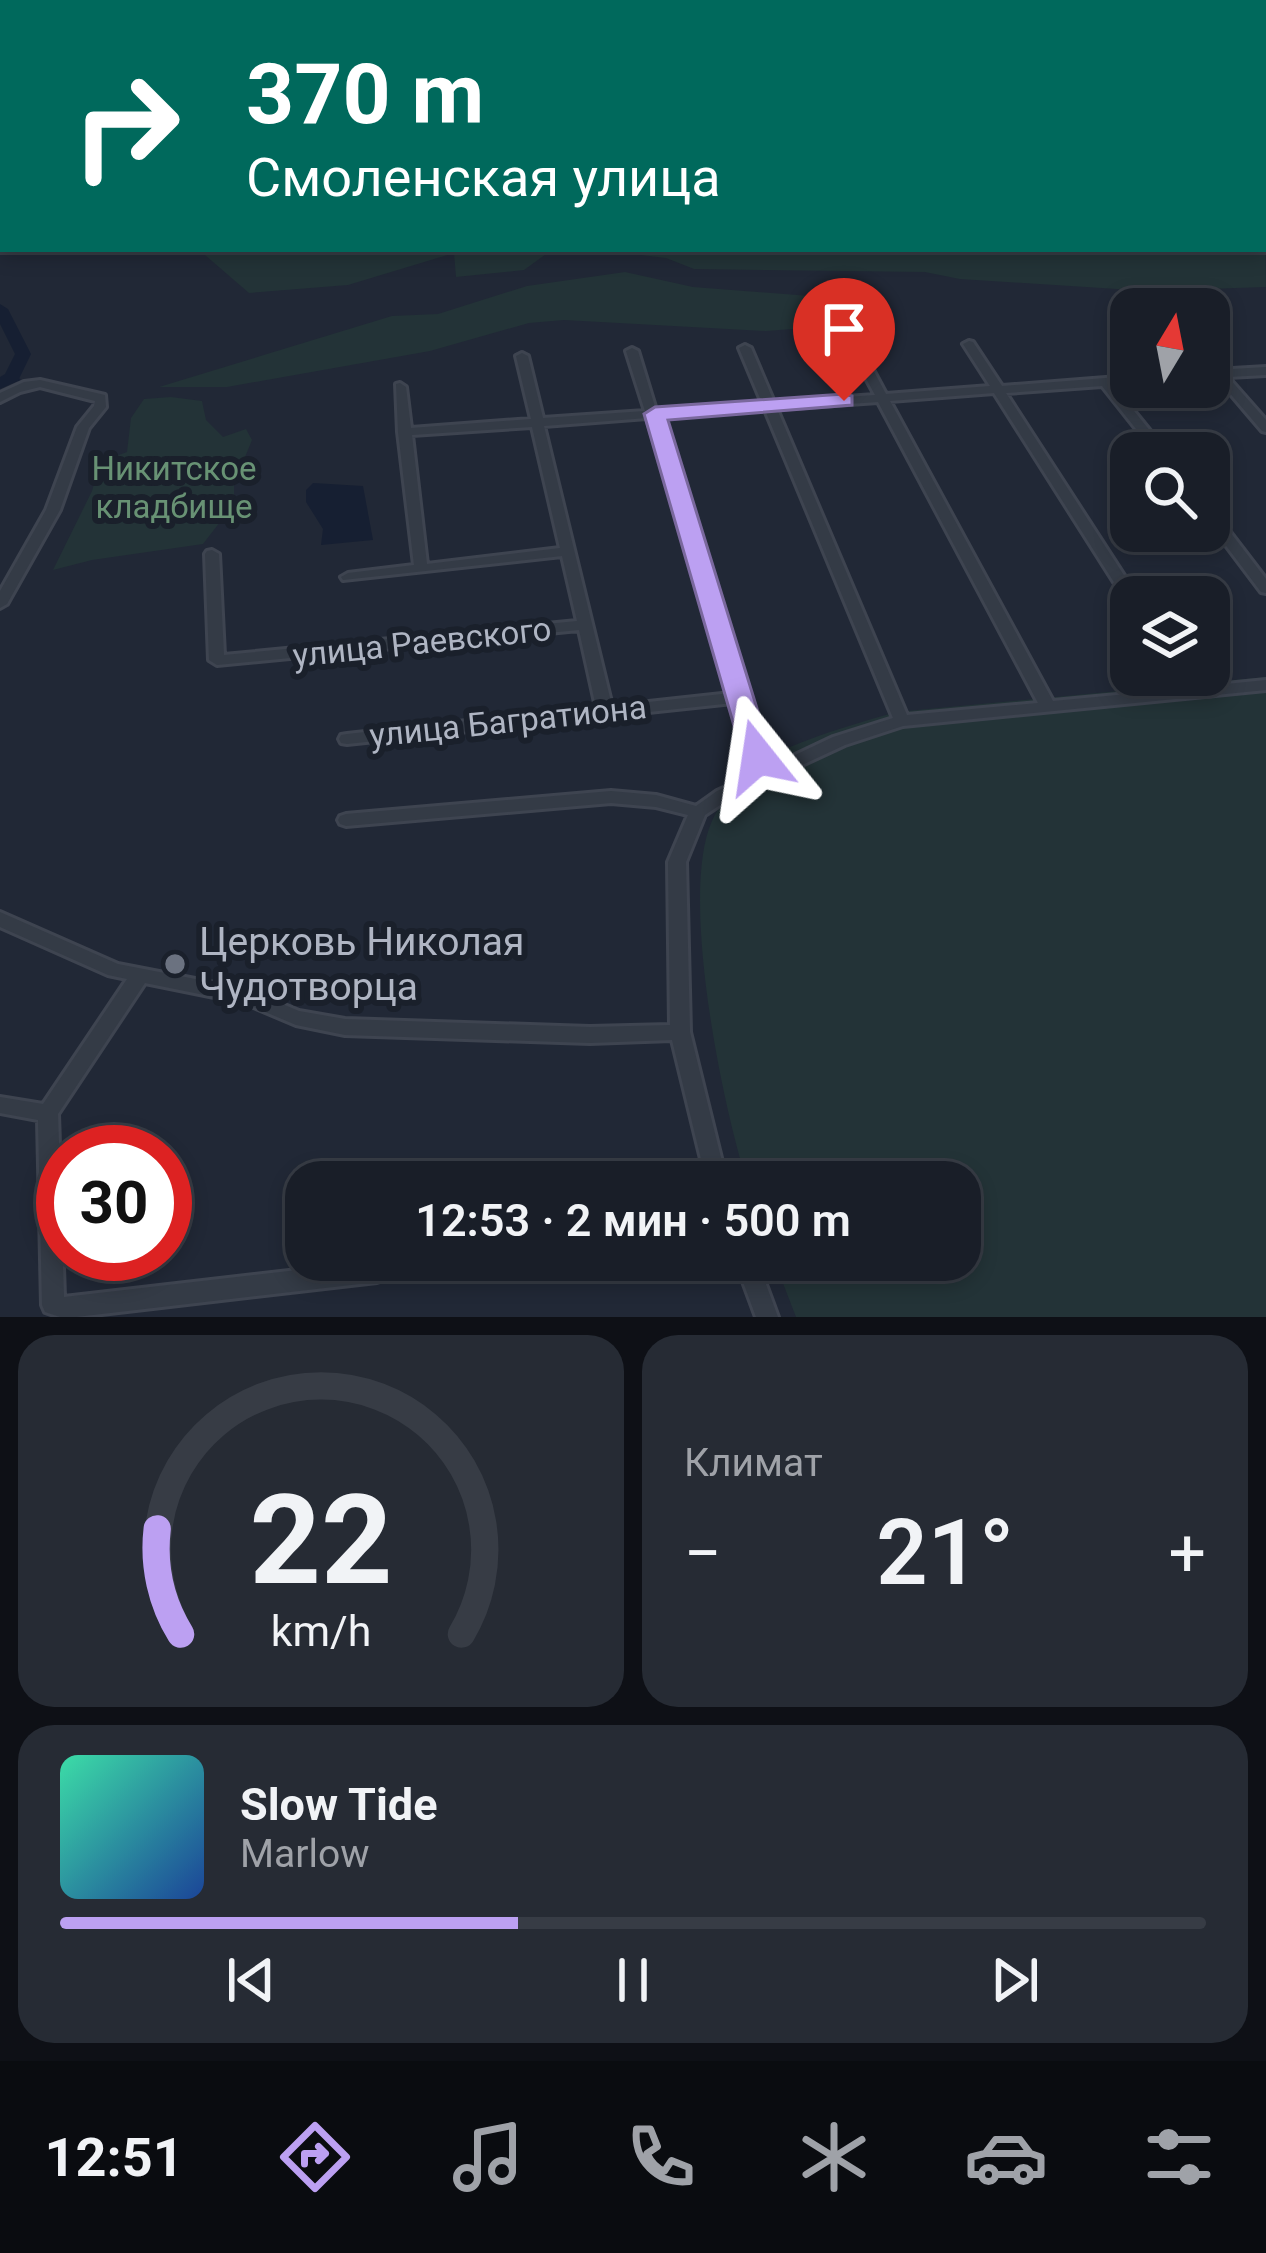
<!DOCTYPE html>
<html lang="ru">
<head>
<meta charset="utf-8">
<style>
  :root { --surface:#191e28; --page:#262b34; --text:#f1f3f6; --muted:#9fa2a8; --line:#373c45; --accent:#bca0f2 }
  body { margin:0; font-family:Roboto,sans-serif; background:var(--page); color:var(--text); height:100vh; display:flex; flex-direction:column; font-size:45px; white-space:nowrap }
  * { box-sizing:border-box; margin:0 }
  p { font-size:39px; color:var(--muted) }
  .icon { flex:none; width:66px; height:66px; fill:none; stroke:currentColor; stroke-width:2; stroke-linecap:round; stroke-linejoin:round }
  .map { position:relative; height:1317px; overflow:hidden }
  .sheet { display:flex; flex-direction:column; gap:18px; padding:18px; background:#0e1016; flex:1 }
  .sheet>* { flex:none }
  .hud { position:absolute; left:0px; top:0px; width:1266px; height:252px; box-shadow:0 6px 18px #0003,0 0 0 3px var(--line); background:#00695c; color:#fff; overflow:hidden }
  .needle { width:78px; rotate:10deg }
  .tools { position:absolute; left:1110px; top:288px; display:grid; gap:24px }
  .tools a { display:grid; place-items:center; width:120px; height:120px; border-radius:24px; background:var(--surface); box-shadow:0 6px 18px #0003,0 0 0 3px var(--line); font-size:60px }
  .speed { position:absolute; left:36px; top:1125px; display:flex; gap:24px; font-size:60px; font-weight:700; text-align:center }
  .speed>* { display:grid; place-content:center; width:156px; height:156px; border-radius:50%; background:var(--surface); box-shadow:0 6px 18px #0003,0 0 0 3px var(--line); line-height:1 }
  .speed .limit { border:18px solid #d22; background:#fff; color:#111 }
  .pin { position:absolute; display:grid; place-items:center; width:102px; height:102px; color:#fff; margin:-123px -51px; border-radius:50% 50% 50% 0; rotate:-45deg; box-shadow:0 0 12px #0007 }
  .pin .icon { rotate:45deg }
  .me { position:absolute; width:132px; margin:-66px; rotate:345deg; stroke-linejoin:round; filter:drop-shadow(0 0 9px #0008) }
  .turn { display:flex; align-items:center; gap:42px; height:252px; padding:0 48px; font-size:54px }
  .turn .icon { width:156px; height:156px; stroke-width:2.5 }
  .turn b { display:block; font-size:84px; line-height:102px }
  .big { font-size:90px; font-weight:600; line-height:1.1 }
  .sheet .card { flex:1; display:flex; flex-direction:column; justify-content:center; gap:18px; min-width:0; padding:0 42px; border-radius:36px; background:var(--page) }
  .sheet .dial { align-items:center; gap:0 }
  .dial svg { height:312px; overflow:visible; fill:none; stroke:var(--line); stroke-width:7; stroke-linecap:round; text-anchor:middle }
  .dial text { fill:var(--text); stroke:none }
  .song { display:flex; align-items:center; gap:36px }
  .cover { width:144px; height:144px; border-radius:18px; background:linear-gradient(135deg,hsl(160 70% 55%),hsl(220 70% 35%)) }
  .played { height:12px; border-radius:6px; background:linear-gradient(90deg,var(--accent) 40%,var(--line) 40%) }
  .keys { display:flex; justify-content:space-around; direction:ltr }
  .heat { display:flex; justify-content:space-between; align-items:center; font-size:66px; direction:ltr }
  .sheet .tiles { flex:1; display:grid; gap:18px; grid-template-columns:1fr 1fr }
  .card:last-child { grid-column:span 2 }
  .trip { position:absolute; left:285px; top:1161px; width:696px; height:120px; border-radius:36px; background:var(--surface); box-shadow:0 6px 18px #0003,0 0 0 3px var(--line); font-weight:600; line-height:120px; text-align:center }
  .menu { display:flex; height:192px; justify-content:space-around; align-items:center; background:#0a0c10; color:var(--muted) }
  .menu .icon { width:84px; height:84px }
  .menu .selected { color:var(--accent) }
  .menu b { font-size:54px; color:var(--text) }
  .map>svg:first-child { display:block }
  .green { fill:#233337 }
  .water { fill:#161f32 }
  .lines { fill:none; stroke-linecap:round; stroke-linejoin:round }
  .stream { stroke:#161f32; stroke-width:3 }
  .river { fill:#161f32; fill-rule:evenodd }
  .minor-casing { stroke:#3e4450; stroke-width:6 }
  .minor { fill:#343b46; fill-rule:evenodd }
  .route { fill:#bca0f2; stroke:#7a689d; stroke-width:3 }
  .worship-dot { fill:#6b7280; stroke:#1a202b; stroke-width:4.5 }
  .labels { text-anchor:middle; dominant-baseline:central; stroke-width:12; stroke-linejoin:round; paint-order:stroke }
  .park-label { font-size:33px; fill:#689274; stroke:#1a202b }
  .street-label { font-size:33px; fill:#afb5c3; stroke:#1a202b }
  .near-poi-label { font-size:39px; fill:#afb5c3; stroke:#1a202b; text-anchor:start }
</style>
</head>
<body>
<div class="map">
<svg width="1266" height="1317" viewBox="0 0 1266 1317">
  <rect width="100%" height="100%" fill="#212836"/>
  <path class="green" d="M190 0H1146L1153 3H184Z
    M1263 38 1266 287 1148 291 960 279 925 272 694 269 666 258 589 249H1263Z
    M198 249H553L524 270 456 277 454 253 348 285 249 293Z
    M625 272 693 287 848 299 847 314 820 315V327L766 331 564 320 529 323 430 351 227 387H159L392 316 438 314 527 286Z
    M171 397 202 401 206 420 223 437 246 429 252 440 234 484V504L203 544 92 560 53 570 92 491 100 462 127 452 131 418 144 399Z
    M1266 677V1317H796L774 1260H960V1182H747C722 1104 679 894 712 821 719 805 738 781 751 769 778 745 859 723 896 712Z"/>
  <path class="water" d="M313 483 363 486 373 540 321 545 323 529 306 502V490Z"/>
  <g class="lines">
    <path class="stream" d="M12 377 19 380"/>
    <path class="river" d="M0 304 8 309 31 354 18 381 0 389V377L5 374 15 354 0 324Z"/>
    <defs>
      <path id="minor" d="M1203 0H1212L1216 3H1207Z
        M1250 0H1266V3Z
        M1263 29H1266V35H1263Z
        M849 333 855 336 886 394 990 386 963 344 969 341 973 342 1002 386 1131 376V384L1113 385 1168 453H1155L1102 386 1006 393 1138 597H1131V602L1124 598 994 393 890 401 1053 701 1181 689 1172 675H1188L1196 687 1266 680V690L903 726 845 745 729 799 705 815 686 862 690 1032 727 1182H707L705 1176 685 1182H648L651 1176 701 1159 672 1040 590 1043 345 1035 296 1025 244 1003 145 983 58 1114 64 1297 384 1260H425L422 1267 377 1282 76 1317H60L45 1312 42 1305 38 1120 0 1113V1097L43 1104 127 979 108 975 0 927V912L118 964 247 989 299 1011 345 1019 590 1027 670 1025 668 862 688 815 656 807 611 803 346 826 340 824 338 820 340 816 346 814 611 791 656 795 696 806 717 791 761 771 750 757 733 703 347 744 341 743 339 739 341 735 347 734 596 707 579 630 217 665 209 660 205 554 207 551 212 550 219 554 224 655 577 621 562 556 343 580 341 577 348 573 414 565 398 432 396 384 400 383 406 387 411 428 531 419 516 356 522 353 528 356 543 418 645 411 626 351 632 348 638 351 656 410 762 403 739 348 745 345 751 348 774 402 875 395 843 336ZM878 402 1038 703 907 715 777 409ZM765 410 893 718 833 737 774 765 766 755 748 700 750 697 746 693 659 417ZM647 418 731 693 612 706 544 426ZM532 427 560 548 427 564 412 435Z
        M1266 367V375L1228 377 1266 420V432L1262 431 1216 377 1209 374 1215 370Z
        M40 380 105 395 106 407 89 428 60 510 7 604 0 608V591L46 510 77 427 94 406 95 401 40 387 20 392 0 402V393L24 382Z
        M1209 510 1214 511 1266 579V593L1261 592 1209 523Z
        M735 1260H757L778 1317H756Z"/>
    </defs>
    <use href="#minor" class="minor-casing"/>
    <use href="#minor" class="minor"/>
  </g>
  <path class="route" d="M844 394 852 396V405L668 420 772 757 758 767 743 757 644 414 655 407Z"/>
  <circle class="worship-dot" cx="175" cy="964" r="12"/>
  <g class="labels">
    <g class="park-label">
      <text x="174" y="468">Никитское<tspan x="174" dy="38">кладбище</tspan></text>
    </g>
    <g class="street-label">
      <text transform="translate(422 642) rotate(-6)">улица Раевского</text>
      <text transform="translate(508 721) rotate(-6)">улица Багратиона</text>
    </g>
    <g class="near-poi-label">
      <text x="199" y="942">Церковь Николая<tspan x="199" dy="45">Чудотворца</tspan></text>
    </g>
  </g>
</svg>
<div class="tools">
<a><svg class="needle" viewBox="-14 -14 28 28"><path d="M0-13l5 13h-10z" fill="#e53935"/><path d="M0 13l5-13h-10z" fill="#9fa2a8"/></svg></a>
<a><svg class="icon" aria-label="search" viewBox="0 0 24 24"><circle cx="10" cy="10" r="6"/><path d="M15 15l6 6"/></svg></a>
<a><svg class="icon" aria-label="layers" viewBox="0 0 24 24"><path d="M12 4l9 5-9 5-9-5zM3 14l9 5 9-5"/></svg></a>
</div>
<div class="speed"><div class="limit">30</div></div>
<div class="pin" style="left:844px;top:401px;background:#d93025"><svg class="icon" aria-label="arrive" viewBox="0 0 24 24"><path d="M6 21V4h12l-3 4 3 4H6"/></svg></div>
<svg class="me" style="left:758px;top:757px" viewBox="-20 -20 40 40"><path d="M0-17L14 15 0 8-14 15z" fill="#bca0f2" stroke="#fff" stroke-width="4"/></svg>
<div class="trip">12:53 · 2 мин · 500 m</div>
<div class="hud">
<div class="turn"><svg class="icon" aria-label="right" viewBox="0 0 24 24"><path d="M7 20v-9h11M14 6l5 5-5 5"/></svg><div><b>370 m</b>Смоленская улица</div></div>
</div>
</div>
<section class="sheet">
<div class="tiles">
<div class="card dial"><svg viewBox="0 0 100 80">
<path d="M14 69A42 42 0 1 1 86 69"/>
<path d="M14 69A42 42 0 0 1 8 42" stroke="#bca0f2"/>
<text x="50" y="56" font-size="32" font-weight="700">22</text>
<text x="50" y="72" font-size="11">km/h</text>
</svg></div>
<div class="card"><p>Климат</p>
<div class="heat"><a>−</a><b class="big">21°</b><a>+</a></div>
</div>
<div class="card">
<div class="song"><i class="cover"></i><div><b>Slow Tide</b><p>Marlow</p></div></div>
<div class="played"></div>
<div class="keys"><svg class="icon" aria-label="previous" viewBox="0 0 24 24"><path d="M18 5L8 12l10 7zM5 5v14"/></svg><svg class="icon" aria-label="pause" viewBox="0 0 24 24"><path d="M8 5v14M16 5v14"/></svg><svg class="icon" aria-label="next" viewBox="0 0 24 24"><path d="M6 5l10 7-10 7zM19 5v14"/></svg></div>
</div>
</div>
</section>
<nav class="menu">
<b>12:51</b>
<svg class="icon selected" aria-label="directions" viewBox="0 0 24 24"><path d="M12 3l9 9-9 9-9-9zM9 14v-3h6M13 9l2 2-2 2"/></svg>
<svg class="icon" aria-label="music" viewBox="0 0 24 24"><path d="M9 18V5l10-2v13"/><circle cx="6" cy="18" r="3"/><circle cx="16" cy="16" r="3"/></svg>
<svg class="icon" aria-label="phone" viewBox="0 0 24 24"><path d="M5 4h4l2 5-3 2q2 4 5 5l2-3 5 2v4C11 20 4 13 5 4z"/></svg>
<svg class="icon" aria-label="climate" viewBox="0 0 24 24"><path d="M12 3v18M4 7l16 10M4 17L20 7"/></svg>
<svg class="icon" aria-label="car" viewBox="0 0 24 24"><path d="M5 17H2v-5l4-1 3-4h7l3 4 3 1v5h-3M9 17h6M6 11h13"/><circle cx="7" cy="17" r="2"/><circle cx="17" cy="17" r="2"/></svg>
<svg class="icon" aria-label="filters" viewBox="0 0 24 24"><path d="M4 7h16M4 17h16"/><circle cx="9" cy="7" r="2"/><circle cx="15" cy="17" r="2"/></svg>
</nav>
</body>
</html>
